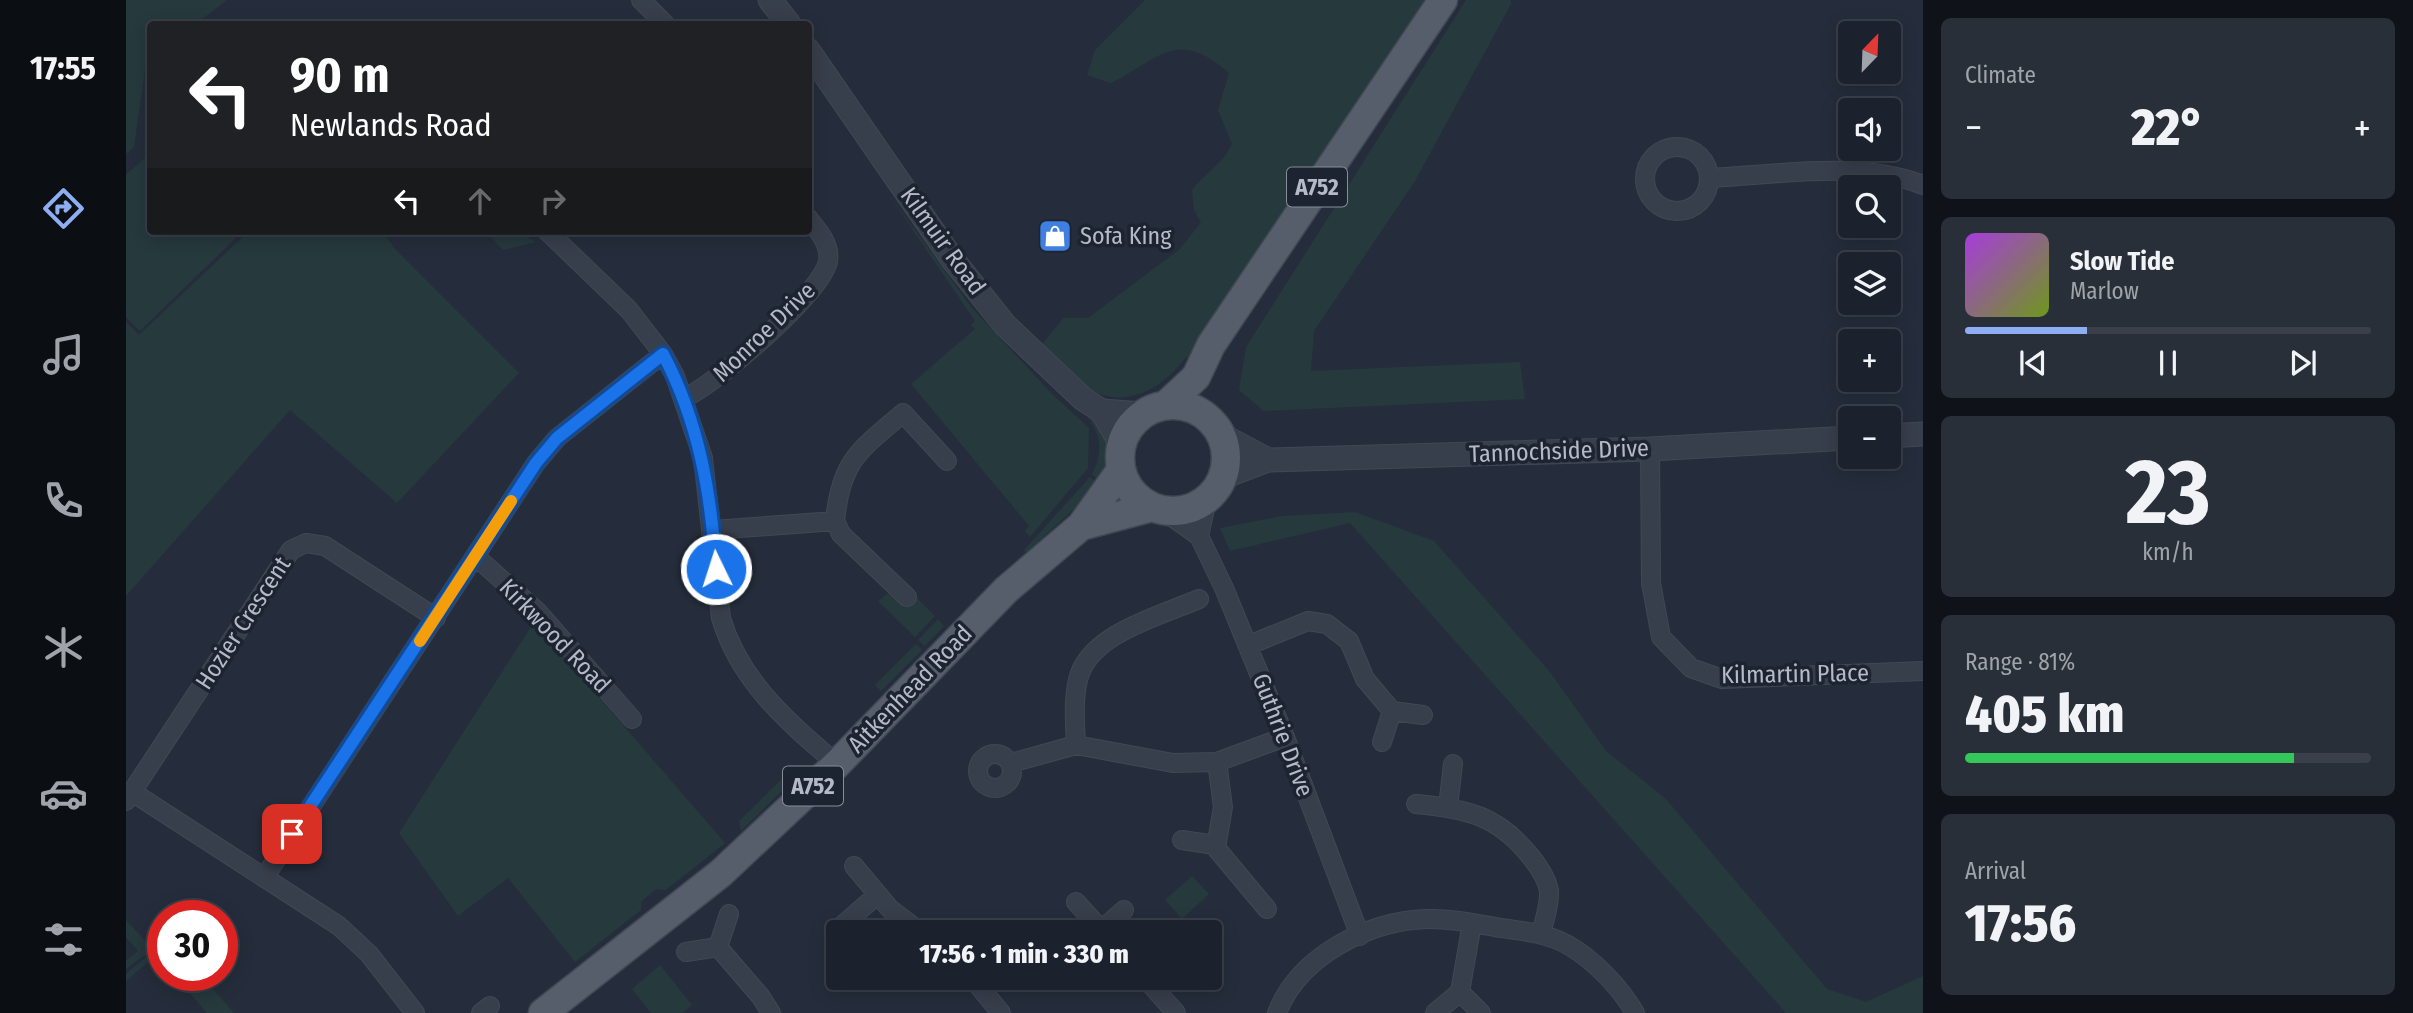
<!DOCTYPE html>
<html lang="en">
<head>
<meta charset="utf-8">
<style>
  :root { --surface:#1c222d; --page:#292f39; --text:#f1f3f6; --muted:#a0a4aa; --line:#3a3f49; --accent:#8eaef3 }
  body { margin:0; font-family:"Fira Sans Condensed",sans-serif; background:var(--page); color:var(--text); height:100vh; display:flex; flex-direction:column; font-size:26px; white-space:nowrap }
  * { box-sizing:border-box; margin:0 }
  p { font-size:23px; color:var(--muted) }
  .icon { flex:none; width:38px; height:38px; fill:none; stroke:currentColor; stroke-width:2; stroke-linecap:round; stroke-linejoin:round }
  .map { position:relative; flex:1; overflow:hidden }
  .details { display:flex; flex-direction:column; gap:18px; padding:18px; background:#0f1319; width:490px }
  .details>* { flex:none }
  .guide { position:absolute; left:21px; top:21px; width:665px; height:214px; border-radius:7px; box-shadow:0 4px 18px #0003,0 0 0 2px var(--line); background:#202124; color:#fff; overflow:hidden }
  .needle { width:46px; rotate:23deg }
  .buttons { position:absolute; left:1712px; top:21px; display:grid; gap:14px }
  .buttons a { display:grid; place-items:center; width:63px; height:63px; border-radius:7px; background:var(--surface); box-shadow:0 4px 18px #0003,0 0 0 2px var(--line); font-size:35px }
  .speed { position:absolute; left:21px; top:900px; display:flex; gap:14px; font-size:35px; font-weight:700; text-align:center }
  .speed>* { display:grid; place-content:center; width:91px; height:91px; border-radius:50%; background:var(--surface); box-shadow:0 4px 18px #0003,0 0 0 2px var(--line); line-height:1 }
  .speed .limit { border:10px solid #d22; background:#fff; color:#111 }
  .pin { position:absolute; display:grid; place-items:center; width:60px; height:60px; color:#fff; margin:-30px; border-radius:14px; box-shadow:0 4px 10px #0006 }
  .me { position:absolute; width:77px; margin:-38px; rotate:356deg; stroke-linejoin:round; filter:drop-shadow(0 0 5px #0008) }
  .turn { display:flex; align-items:center; gap:24px; height:147px; padding:0 28px; font-size:32px }
  .turn .icon { width:91px; height:91px; stroke-width:2.5 }
  .turn b { display:block; font-size:49px; line-height:60px }
  .lanes { display:flex; align-items:center; height:66px; padding:0 28px; background:#0003; justify-content:center; gap:35px; direction:ltr }
  .lanes .off { opacity:.35 }
  .big { font-size:52px; font-weight:800; line-height:1.1 }
  .details .tile { flex:1; display:flex; flex-direction:column; justify-content:center; gap:10px; min-width:0; padding:0 24px; border-radius:10px; background:var(--page) }
  .details .dial { align-items:center; gap:0 }
  .dial b { font-size:91px; line-height:1 }
  .song { display:flex; align-items:center; gap:21px }
  .cover { width:84px; height:84px; border-radius:10px; background:linear-gradient(135deg,hsl(280 70% 55%),hsl(80 70% 35%)) }
  .played { height:7px; border-radius:4px; background:linear-gradient(90deg,var(--accent) 30%,var(--line) 30%) }
  .keys { display:flex; justify-content:space-around; direction:ltr }
  .heat { display:flex; justify-content:space-between; align-items:center; font-size:38px; direction:ltr }
  .charge { height:10px; border-radius:5px; background:linear-gradient(90deg,#34c759 81%,var(--line) 0) }
  .trip { position:absolute; left:700px; top:920px; width:396px; height:70px; border-radius:7px; background:var(--surface); box-shadow:0 4px 18px #0003,0 0 0 2px var(--line); font-weight:800; line-height:70px; text-align:center }
  main { display:flex; flex:1; min-height:0 }
  .tab-bar { display:flex; flex-direction:column; width:126px; justify-content:space-around; align-items:center; background:#0b0e12; color:var(--muted) }
  .tab-bar .icon { width:49px; height:49px }
  .tab-bar .active { color:var(--accent) }
  .tab-bar b { font-size:32px; color:var(--text) }
  .map>svg:first-child { display:block }
  .green { fill:#26393d }
  .lines { fill:none; stroke-linecap:round; stroke-linejoin:round }
  .minor-casing { stroke:#414855; stroke-width:20 }
  .tertiary-casing { stroke:#414855; stroke-width:25 }
  .primary-casing { stroke:#414855; stroke-width:31 }
  .minor { stroke:#383f4c; stroke-width:18 }
  .tertiary { stroke:#383f4c; stroke-width:23 }
  .primary { stroke:#565e6c; stroke-width:28 }
  .route-casing { stroke:#114b97; stroke-width:18 }
  .route { stroke:#1a73e8; stroke-width:12 }
  .slow { stroke:#f59e0b; stroke-width:12 }
  .labels { text-anchor:middle; dominant-baseline:central; stroke-width:7; stroke-linejoin:round; paint-order:stroke }
  .shield { fill:#1d2431; stroke:#878d9a; stroke-width:2 }
  .shield-label { font-size:23px; font-weight:bold; fill:#b4bac7 }
  .poi-label { font-size:24px; fill:#b4bac7; stroke:#1d2431; text-anchor:start }
  .street-label { font-size:24px; fill:#b4bac7; stroke:#1d2431 }
</style>
</head>
<body>
<main>
<nav class="tab-bar">
<b>17:55</b>
<svg class="icon active" aria-label="directions" viewBox="0 0 24 24"><path d="M12 3l9 9-9 9-9-9zM9 14v-3h6M13 9l2 2-2 2"/></svg>
<svg class="icon" aria-label="music" viewBox="0 0 24 24"><path d="M9 18V5l10-2v13"/><circle cx="6" cy="18" r="3"/><circle cx="16" cy="16" r="3"/></svg>
<svg class="icon" aria-label="phone" viewBox="0 0 24 24"><path d="M5 4h4l2 5-3 2q2 4 5 5l2-3 5 2v4C11 20 4 13 5 4z"/></svg>
<svg class="icon" aria-label="climate" viewBox="0 0 24 24"><path d="M12 3v18M4 7l16 10M4 17L20 7"/></svg>
<svg class="icon" aria-label="car" viewBox="0 0 24 24"><path d="M5 17H2v-5l4-1 3-4h7l3 4 3 1v5h-3M9 17h6M6 11h13"/><circle cx="7" cy="17" r="2"/><circle cx="17" cy="17" r="2"/></svg>
<svg class="icon" aria-label="filters" viewBox="0 0 24 24"><path d="M4 7h16M4 17h16"/><circle cx="9" cy="7" r="2"/><circle cx="15" cy="17" r="2"/></svg>
</nav>
<div class="map">
<svg width="1797" height="1013" viewBox="0 0 1797 1013">
  <rect width="100%" height="100%" fill="#252d3c"/>
  <path class="green" d="M0 0H101L70 24H24V59L20 63 8 147 0 154Z
    M1019 0H1304L1063 358 1060 357C1038 388 997 412 960 387 944 376 929 359 915 346L937 318H962L1054 249 1075 222 1068 210 1066 190C1081 171 1096 165 1106 144L1092 110 1103 73C1051 28 1036 57 985 83L961 75 969 50Z
    M1340 0H1385V4L1289 181 1188 331 1185 371 1394 362 1399 399 1138 411 1113 390 1120 347Z
    M24 153V231H117L14 331 0 317V175Z
    M759 189 846 308 925 393 963 428 962 468 904 537 899 531 903 526 785 384 849 329 845 325 849 321Z
    M123 231H256L270 250 393 373 271 503 164 410 0 596V322L13 335Z
    M359 231H388L410 242 377 250Z
    M956 410C982 428 988 454 975 483L966 474C979 448 974 431 956 410Z
    M964 477 973 486 900 553 898 550Z
    M1229 512 1308 541 1424 672 1480 751 1540 799 1701 989 1740 1002 1797 976V1013H1660L1224 523 1104 551 1094 528 1157 516Z
    M761 594H787L809 616 789 637 752 601Z
    M812 619 818 626 799 646 792 640Z
    M408 622 599 843 540 890 530 889 515 902V910L449 962 382 878 332 916 273 833Z
    M790 644 796 650 755 691 749 685Z
    M669 766 671 776 615 831 613 821Z
    M1066 876 1083 894 1056 919 1039 900Z
    M0 920 23 945 37 934V942C29 950 11 960 0 969V961L12 951 0 937Z
    M37 947V961L30 955 0 981V974L28 950Z
    M534 965 566 1005 556 1013H525L506 989Z
    M48 975H75L108 1013H81Z"/>
  <g class="lines">
    <defs>
      <path id="minor" d="M515 0 539 24
        M1519 179a32 32 0 1 1 64 0a32 32 0 1 1-64 0Z
        M1583 178C1648 175 1737 160 1797 185
        M421 231 503 310 537 354 549 376 577 458 595 618C614 682 662 722 711 764
        M558 398C588 386 697 292 702 261 705 245 692 230 682 218
        M1524 449 1525 583 1535 637 1565 668 1596 679 1797 671
        M1039 512 1073 536 1098 588 1159 737 1234 936
        M709 521 715 534 781 597
        M587 530 709 521C715 460 733 451 777 413L821 461
        M1073 536 1081 500
        M349 556 412 612 506 719
        M1123 645 1182 621 1201 624 1223 641 1239 679 1266 711
        M1256 742 1266 711 1297 715
        M950 745C949 724 947 701 952 680 962 634 1034 616 1073 599
        M852 771a17 17 0 1 1 34 0a17 17 0 1 1-34 0Z
        M1091 762 1097 807 1090 848 1141 909
        M885 763 950 745 1047 763 1091 762 1159 737
        M6 792 213 926 243 954 289 1013
        M0 801 165 550 180 543 199 546 310 618
        M1290 804C1341 809 1372 815 1405 857 1413 867 1421 879 1423 891 1424 905 1418 921 1415 934
        M1322 807 1327 764
        M1056 840 1089 845
        M728 866 764 909 796 933
        M138 878 410 463 431 438 537 354
        M950 902 978 933
        M975 930 998 910
        M710 931 751 895
        M592 947 635 997 645 1013
        M560 952 592 947 603 914
        M846 978 875 1013
        M1019 978 1050 1013
        M1334 992 1355 1013
        M355 1013 364 1006
        M1151 1013C1173 956 1242 921 1301 919 1326 918 1351 924 1375 928 1398 931 1422 934 1442 945 1468 960 1494 987 1509 1013
        M1309 1013 1334 992 1346 923"/>
      <path id="tertiary" d="M644 0 663 24
        M682 50 827 260 879 325 957 399 976 411 1017 414
        M976 411 995 444
        M1095 435 1142 460
        M1762 436 1797 434
        M1097 477 1142 460 1524 449 1724 438"/>
      <path id="primary" d="M994 458a53 53 0 1 1 106 0a53 53 0 1 1-106 0Z
        M1040 405 1070 377 1085 345 1317 0
        M955 526 1026 507
        M417 1013 595 873 711 764 880 590 955 526 995 470"/>
    </defs>
    <use href="#minor" class="minor-casing"/>
    <use href="#tertiary" class="tertiary-casing"/>
    <use href="#primary" class="primary-casing"/>
    <use href="#minor" class="minor"/>
    <use href="#tertiary" class="tertiary"/>
    <use href="#primary" class="primary"/>
  </g>
  <g class="lines">
    <defs>
      <path id="route" d="M166 834 410 463 431 438 537 354C573 422 585 493 590 569"/>
    </defs>
    <use href="#route" class="route-casing"/>
    <use href="#route" class="route"/>
    <path class="slow" d="M294 641 385 501"/>
  </g>
  <defs>
    <symbol id="shop-square" viewBox="-11 -11 22 22"><rect x="-9" y="-9" width="18" height="18" rx="4" fill="#3f7fe0" stroke="#1d2431"/><path d="M-5-2.5h2.3a2.7 3.5 0 0 1 5.4 0H5L5.5 6h-11ZM-1.5-2.5h3a1.5 2.3 0 0 0-3 0Z" fill="#fff"/></symbol>
  </defs>
  <g fill-rule="evenodd">
    <use href="#shop-square" x="910" y="217" width="38" height="38"/>
  </g>
  <g class="labels">
    <g class="shield">
      <rect x="1161" y="167.5" width="60" height="39" rx="5"/>
      <rect x="657" y="766.5" width="60" height="39" rx="5"/>
    </g>
    <g class="shield-label">
      <text x="1191" y="187">A752</text>
      <text x="687" y="786">A752</text>
    </g>
    <g class="poi-label">
      <text x="954" y="236">Sofa King</text>
    </g>
    <g class="street-label">
      <text transform="translate(817 241) rotate(54)">Kilmuir Road</text>
      <text transform="translate(638 332) rotate(-44)">Monroe Drive</text>
      <text transform="translate(1433 451) rotate(-2)">Tannochside Drive</text>
      <text transform="translate(117 623) rotate(-57)">Hozier Crescent</text>
      <text transform="translate(429 636) rotate(46)">Kirkwood Road</text>
      <text transform="translate(1669 674) rotate(-1)">Kilmartin Place</text>
      <text transform="translate(784 689) rotate(-46)">Aitkenhead Road</text>
      <text transform="translate(1157 735) rotate(69)">Guthrie Drive</text>
    </g>
  </g>
</svg>
<div class="buttons">
<a><svg class="needle" viewBox="-14 -14 28 28"><path d="M0-13l5 13h-10z" fill="#e53935"/><path d="M0 13l5-13h-10z" fill="#a0a4aa"/></svg></a>
<a><svg class="icon" aria-label="sound" viewBox="0 0 24 24"><path d="M4 9h4l5-4v14l-5-4H4zM17 9q2 3 0 6"/></svg></a>
<a><svg class="icon" aria-label="search" viewBox="0 0 24 24"><circle cx="10" cy="10" r="6"/><path d="M15 15l6 6"/></svg></a>
<a><svg class="icon" aria-label="layers" viewBox="0 0 24 24"><path d="M12 4l9 5-9 5-9-5zM3 14l9 5 9-5"/></svg></a>
<a>+</a>
<a>−</a>
</div>
<div class="speed"><div class="limit">30</div></div>
<div class="pin" style="left:166px;top:834px;background:#d93025"><svg class="icon" aria-label="arrive" viewBox="0 0 24 24"><path d="M6 21V4h12l-3 4 3 4H6"/></svg></div>
<svg class="me" style="left:590px;top:569px" viewBox="-20 -20 40 40"><circle r="17" fill="#1a73e8" stroke="#fff" stroke-width="3"/><path d="M0-11L8 9 0 5-8 9z" fill="#fff"/></svg>
<div class="trip">17:56 · 1 min · 330 m</div>
<div class="guide">
<div class="turn"><svg class="icon" aria-label="left" viewBox="0 0 24 24"><path d="M17 20v-9H6M10 6l-5 5 5 5"/></svg><div><b>90 m</b>Newlands Road</div></div>
<div class="lanes"><svg class="icon" aria-label="left" viewBox="0 0 24 24"><path d="M17 20v-9H6M10 6l-5 5 5 5"/></svg><svg class="icon off" aria-label="ahead" viewBox="0 0 24 24"><path d="M12 20V5M6 11l6-6 6 6"/></svg><svg class="icon off" aria-label="right" viewBox="0 0 24 24"><path d="M7 20v-9h11M14 6l5 5-5 5"/></svg></div>
</div>
</div>
<section class="details">
<div class="tile"><p>Climate</p>
<div class="heat"><a>−</a><b class="big">22°</b><a>+</a></div>
</div>
<div class="tile">
<div class="song"><i class="cover"></i><div><b>Slow Tide</b><p>Marlow</p></div></div>
<div class="played"></div>
<div class="keys"><svg class="icon" aria-label="previous" viewBox="0 0 24 24"><path d="M18 5L8 12l10 7zM5 5v14"/></svg><svg class="icon" aria-label="pause" viewBox="0 0 24 24"><path d="M8 5v14M16 5v14"/></svg><svg class="icon" aria-label="next" viewBox="0 0 24 24"><path d="M6 5l10 7-10 7zM19 5v14"/></svg></div>
</div>
<div class="tile dial"><b>23</b><p>km/h</p></div>
<div class="tile"><p>Range · 81%</p><b class="big">405 km</b><div class="charge"></div></div>
<div class="tile"><p>Arrival</p><b class="big">17:56</b></div>
</section>
</main>
</body>
</html>
